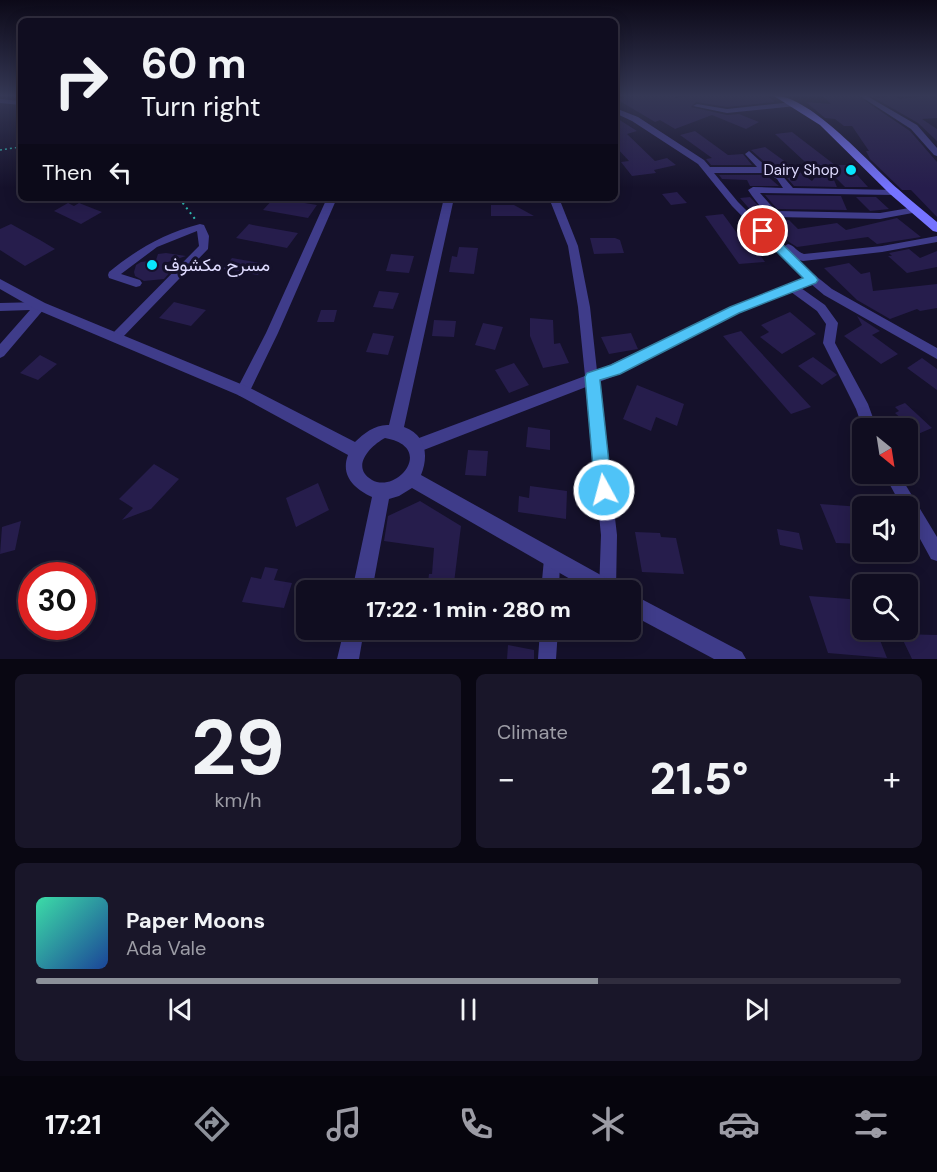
<!DOCTYPE html>
<html lang="en">
<head>
<meta charset="utf-8">
<style>
  :root { --surface:#100d20; --page:#191629; --text:#f1f3f6; --muted:#9c9ca5; --line:#302d3e; --accent:#8c9099 }
  body { margin:0; font-family:"DM Sans",Vazirmatn,sans-serif; background:var(--page); color:var(--text); height:100vh; display:flex; flex-direction:column; font-size:22px; white-space:nowrap }
  * { box-sizing:border-box; margin:0 }
  p { font-size:20px; color:var(--muted) }
  .icon { flex:none; width:33px; height:33px; fill:none; stroke:currentColor; stroke-width:2; stroke-linecap:round; stroke-linejoin:round }
  .map { position:relative; height:659px; overflow:hidden }
  .side { display:flex; flex-direction:column; gap:15px; padding:15px; background:#090712; flex:1 }
  .side>* { flex:none }
  .banner { position:absolute; left:18px; top:18px; width:600px; height:183px; border-radius:9px; box-shadow:0 3px 15px #0003,0 0 0 2px var(--line); background:#100d20; color:var(--text); overflow:hidden }
  .needle { width:39px; rotate:150deg }
  .fabs { position:absolute; left:852px; top:418px; display:grid; gap:12px }
  .fabs a { display:grid; place-items:center; width:66px; height:66px; border-radius:9px; background:var(--surface); box-shadow:0 3px 15px #0003,0 0 0 2px var(--line); font-size:30px }
  .speed { position:absolute; left:18px; top:562px; display:flex; gap:12px; font-size:30px; font-weight:700; text-align:center }
  .speed>* { display:grid; place-content:center; width:78px; height:78px; border-radius:50%; background:var(--surface); box-shadow:0 3px 15px #0003,0 0 0 2px var(--line); line-height:1 }
  .speed .limit { border:9px solid #d22; background:#fff; color:#111 }
  .pin { position:absolute; display:grid; place-items:center; width:51px; height:51px; color:#fff; margin:-26px; border:3px solid #fff; border-radius:50%; box-shadow:0 2px 6px #0007 }
  .me { position:absolute; width:66px; margin:-33px; rotate:353deg; stroke-linejoin:round; filter:drop-shadow(0 0 4px #0008) }
  .turn { display:flex; align-items:center; gap:21px; height:126px; padding:0 24px; font-size:27px }
  .turn .icon { width:78px; height:78px; stroke-width:2.5 }
  .turn b { display:block; font-size:42px; line-height:51px }
  .then { display:flex; align-items:center; height:57px; padding:0 24px; background:#0003; gap:12px; font-size:22px }
  .big { font-size:45px; font-weight:800; line-height:1.1 }
  .side .card { flex:1; display:flex; flex-direction:column; justify-content:center; gap:9px; min-width:0; padding:0 21px; border-radius:9px; background:var(--page) }
  .side .dial { align-items:center; gap:0 }
  .dial b { font-size:78px; line-height:1 }
  .song { display:flex; align-items:center; gap:18px }
  .cover { width:72px; height:72px; border-radius:9px; background:linear-gradient(135deg,hsl(160 70% 55%),hsl(220 70% 35%)) }
  .played { height:6px; border-radius:3px; background:linear-gradient(90deg,var(--accent) 65%,var(--line) 65%) }
  .keys { display:flex; justify-content:space-around; direction:ltr }
  .heat { display:flex; justify-content:space-between; align-items:center; font-size:33px; direction:ltr }
  .side .tiles { flex:1; display:grid; gap:15px; grid-template-columns:1fr 1fr }
  .card:last-child { grid-column:span 2 }
  .trip { position:absolute; left:296px; top:580px; width:345px; height:60px; border-radius:9px; background:var(--surface); box-shadow:0 3px 15px #0003,0 0 0 2px var(--line); font-weight:800; line-height:60px; text-align:center }
  .menu { display:flex; height:96px; justify-content:space-around; align-items:center; background:#06050d; color:var(--muted) }
  .menu .icon { width:42px; height:42px }
  .menu .on { color:var(--accent) }
  .menu b { font-size:27px; color:var(--text) }
  .map>svg:first-child { display:block }
  .building { fill:#261d4c }
  .lines { fill:none; stroke-linecap:round; stroke-linejoin:round }
  .path-far1 { stroke:#31bdb4; stroke-width:1.5; stroke-dasharray:2 3; stroke-linecap:butt }
  .path { stroke:#31bdb4; stroke-width:2; stroke-dasharray:2 4; stroke-linecap:butt }
  .minor { fill:#3f3c8a; fill-rule:evenodd }
  .tertiary { fill:#3f3c8a; fill-rule:evenodd }
  .secondary { fill:#7573ff; fill-rule:evenodd }
  .route { fill:#4fc3f7; stroke:#337fa1; stroke-width:1.5 }
  .poi-dot { fill:#08e7fe; stroke:#15112b; stroke-width:2 }
  .labels { text-anchor:middle; dominant-baseline:central; stroke-width:6; stroke-linejoin:round; paint-order:stroke }
  .far-poi-label { font-size:15px; fill:#dfdbff; stroke:#15112b; text-anchor:end }
  .poi-label { font-size:18px; fill:#dfdbff; stroke:#15112b; text-anchor:start }
</style>
</head>
<body>
<div class="map">
<svg width="937" height="659" viewBox="0 0 937 659">
  <rect width="100%" height="100%" fill="#15112b"/>
  <path class="building" d="M627 96H675V98L690 96H767L775 102 727 107 696 102 691 107 727 115 739 114 759 122 746 129 712 115 675 129 660 120 655 122 618 100Z
    M823 96H858L910 131 937 162V217L911 190H902L870 159 866 151H869L852 126H844L835 119 825 118 806 102 831 104Z
    M871 96H876V98L894 96 900 99 928 96 937 100V118L922 119 937 129V141L918 123Z
    M615 117 637 131 627 134 655 161 667 158 676 165 654 170 656 173 632 176 621 162 629 161 615 146Z
    M695 131 728 155 743 154 752 165H711L706 159 712 158 680 135Z
    M792 132 835 165H848L868 187H845L831 173 837 187 794 186 782 172 769 166 751 150 765 147 812 181 818 174 775 134Z
    M719 175H766L779 186H750L747 180 722 179Z
    M677 192 687 203 671 205 662 194Z
    M765 195 841 196 847 210 777 209Z
    M750 197 769 217 774 219 789 220 798 229 837 223 846 230 897 218 921 237 877 244 868 237 797 247 789 242 765 217 760 221 740 198Z
    M856 197H876L889 209 870 211Z
    M274 198 317 205 308 218 263 210Z
    M68 203 74 206 79 203 102 212 81 224 54 211Z
    M491 205H514L534 216H491Z
    M723 214 745 244H752L765 262 739 264 705 216Z
    M11 224 40 240 55 249 25 266 0 250V229Z
    M249 224 253 225 298 233 287 248 236 238Z
    M590 238H615L620 240 624 253 594 254Z
    M459 247 478 248 474 274 449 272 452 256 457 257Z
    M909 249 920 258 937 251V267L907 273 888 256H892L889 253Z
    M166 253 186 256 162 264 172 270 164 279 144 281 135 276 134 272 136 265 141 262 156 260 158 254Z
    M391 254 414 256 409 273 386 271Z
    M232 258 266 264 258 275 223 269Z
    M849 263 861 274 870 272 873 291 937 284V308L920 311 917 309 890 319 857 300 824 268Z
    M379 291 399 293 393 309 373 307Z
    M174 302 206 310 191 326 159 318Z
    M321 310H337L334 322H317Z
    M790 312 816 334 782 354 760 337 769 332 761 325Z
    M857 316 880 331 872 335 898 354 881 364 844 336 862 325Z
    M530 318 553 320 554 344 560 343 569 363 543 368 530 336Z
    M434 320 456 321 454 337 432 336Z
    M483 323 503 327 495 350 475 345Z
    M741 331 751 342 811 407 791 414 723 336Z
    M373 333 394 336 388 355 366 352Z
    M631 333 638 349 609 354 601 337Z
    M40 355 57 364 38 380 20 373Z
    M813 357 836 374 837 375 822 385 798 366Z
    M922 358 937 369V390L907 368Z
    M514 363 529 385 509 393 495 370Z
    M637 385 684 404 677 426 656 417 651 431 623 419Z
    M905 403 932 428 911 437 908 429H903L898 424 904 421 895 413 899 411 895 407Z
    M528 427 550 430V450L526 447Z
    M468 450 488 451 486 476 465 475Z
    M154 464 179 479 151 509 122 520 133 508 119 499Z
    M318 483 329 510 296 527 286 498Z
    M530 486 567 491 566 519 518 512 519 496 529 498Z
    M420 501 461 526 453 591H427L429 574H432L434 548 384 541 388 516Z
    M820 504 862 507V544L836 543Z
    M21 521 15 550 0 554 2 527Z
    M777 529 799 533 803 550 780 545Z
    M635 532 660 533 661 537 676 538 684 574 642 572Z
    M265 567 278 569 274 580 292 583 284 608 242 602 251 577 261 579Z
    M809 596 862 600V630H876L887 658 828 653Z
    M480 630H510V641L479 639Z
    M900 634 937 635V659H912Z
    M508 645 534 650V659H507Z"/>
  <g class="lines">
    <path class="path-far1" d="M0 150 21 147"/>
    <path class="path" d="M179 198 195 219"/>
    <path class="minor" d="M860 96H867L917 125 937 148V156L934 155 911 129Z
      M0 99 21 101V105L0 103Z
      M793 102H796V106L727 113 693 106 697 104 727 109Z
      M615 108 638 117 704 160 710 167H757L745 154 749 151 768 168 780 173 793 188 897 190 899 192 894 195 760 193 776 211 880 213 915 207 920 210 918 212 880 219 774 217C763 212 755 200 748 190L753 187 783 188 777 179 767 173H714L738 202 783 247 788 244C794 245 797 252 804 254L882 246 937 236V242L882 252 803 261 795 259 832 289 937 348V359L824 295 811 284 801 288 825 305 838 323 835 343 868 404 877 429H863L856 409 823 343 826 324 817 311 791 292 739 313 620 374 599 382 617 535 616 589 615 591H599L601 535 586 387 416 453 411 451 409 446 411 441 585 376 578 307 568 246 549 198H559L578 246 590 307 597 371 731 307 804 279 732 206 698 164 632 121 615 113Z
      M327 198H337L278 333 248 395 243 397 238 395 236 391 266 333Z
      M200 224 204 225 209 236 208 249 121 339H113L111 336 113 333 199 246 197 231 157 247 121 274 140 280 142 283 140 286 136 287 109 278 108 275 109 272C137 249 165 233 200 224Z
      M40 302 46 306 44 309 4 356 0 358V344L30 310 0 311V303Z
      M884 474H899L937 537V561L931 559 908 517V507H902Z
      M552 551 558 553 560 559 559 591H541L544 559 546 553Z
      M540 630H558L556 659H538Z"/>
    <path class="tertiary" d="M444 198H454L404 427C426 435 429 455 421 475L617 584 620 591H591L412 488 399 496 389 499 372 591H352L372 497C355 489 340 476 348 455L238 395 35 309 0 289V279L45 303 248 387 355 442C364 433 376 424 389 425ZM385 438C436 447 397 494 372 480 350 467 370 446 385 438Z
      M630 593 742 652 746 659H714L630 614Z
      M344 630H364L359 659H337Z"/>
    <path class="secondary" d="M774 96C808 93 872 166 898 189 910 200 924 211 937 222V232L933 231 890 194 820 125Z"/>
  </g>
  <linearGradient id="sky" x2="0" y2="1"><stop stop-color="#0c0918"/><stop offset="0.51" stop-color="#353855"/><stop offset="1" stop-color="#353855" stop-opacity="0"/></linearGradient>
  <rect width="937" height="188" fill="url(#sky)"/>
  <path class="route" d="M763 228 767 229 816 277 818 280 816 283 739 313 620 374 600 380 612 490 610 496 604 499 598 496 595 490 585 377 587 373 611 365 730 307 803 278 759 234 757 231Z"/>
  <g class="poi-dot">
    <circle cx="851" cy="170" r="6"/>
    <circle cx="152" cy="265" r="6"/>
  </g>
  <g class="labels">
    <g class="far-poi-label">
      <text x="839" y="170">Dairy Shop</text>
    </g>
    <g class="poi-label">
      <text x="164" y="265">مسرح مكشوف</text>
    </g>
  </g>
</svg>
<div class="fabs">
<a><svg class="needle" viewBox="-14 -14 28 28"><path d="M0-13l5 13h-10z" fill="#e53935"/><path d="M0 13l5-13h-10z" fill="#9c9ca5"/></svg></a>
<a><svg class="icon" aria-label="sound" viewBox="0 0 24 24"><path d="M4 9h4l5-4v14l-5-4H4zM17 9q2 3 0 6"/></svg></a>
<a><svg class="icon" aria-label="search" viewBox="0 0 24 24"><circle cx="10" cy="10" r="6"/><path d="M15 15l6 6"/></svg></a>
</div>
<div class="speed"><div class="limit">30</div></div>
<div class="pin" style="left:763px;top:231px;background:#d93025"><svg class="icon" aria-label="arrive" viewBox="0 0 24 24"><path d="M6 21V4h12l-3 4 3 4H6"/></svg></div>
<svg class="me" style="left:604px;top:490px" viewBox="-20 -20 40 40"><circle r="17" fill="#4fc3f7" stroke="#fff" stroke-width="3"/><path d="M0-11L8 9 0 5-8 9z" fill="#fff"/></svg>
<div class="trip">17:22 · 1 min · 280 m</div>
<div class="banner">
<div class="turn"><svg class="icon" aria-label="right" viewBox="0 0 24 24"><path d="M7 20v-9h11M14 6l5 5-5 5"/></svg><div><b>60 m</b>Turn right</div></div>
<div class="then">Then<svg class="icon" aria-label="left" viewBox="0 0 24 24"><path d="M17 20v-9H6M10 6l-5 5 5 5"/></svg></div>
</div>
</div>
<section class="side">
<div class="tiles">
<div class="card dial"><b>29</b><p>km/h</p></div>
<div class="card"><p>Climate</p>
<div class="heat"><a>−</a><b class="big">21.5°</b><a>+</a></div>
</div>
<div class="card">
<div class="song"><i class="cover"></i><div><b>Paper Moons</b><p>Ada Vale</p></div></div>
<div class="played"></div>
<div class="keys"><svg class="icon" aria-label="previous" viewBox="0 0 24 24"><path d="M18 5L8 12l10 7zM5 5v14"/></svg><svg class="icon" aria-label="pause" viewBox="0 0 24 24"><path d="M8 5v14M16 5v14"/></svg><svg class="icon" aria-label="next" viewBox="0 0 24 24"><path d="M6 5l10 7-10 7zM19 5v14"/></svg></div>
</div>
</div>
</section>
<nav class="menu">
<b>17:21</b>
<svg class="icon on" aria-label="directions" viewBox="0 0 24 24"><path d="M12 3l9 9-9 9-9-9zM9 14v-3h6M13 9l2 2-2 2"/></svg>
<svg class="icon" aria-label="music" viewBox="0 0 24 24"><path d="M9 18V5l10-2v13"/><circle cx="6" cy="18" r="3"/><circle cx="16" cy="16" r="3"/></svg>
<svg class="icon" aria-label="phone" viewBox="0 0 24 24"><path d="M5 4h4l2 5-3 2q2 4 5 5l2-3 5 2v4C11 20 4 13 5 4z"/></svg>
<svg class="icon" aria-label="climate" viewBox="0 0 24 24"><path d="M12 3v18M4 7l16 10M4 17L20 7"/></svg>
<svg class="icon" aria-label="car" viewBox="0 0 24 24"><path d="M5 17H2v-5l4-1 3-4h7l3 4 3 1v5h-3M9 17h6M6 11h13"/><circle cx="7" cy="17" r="2"/><circle cx="17" cy="17" r="2"/></svg>
<svg class="icon" aria-label="filters" viewBox="0 0 24 24"><path d="M4 7h16M4 17h16"/><circle cx="9" cy="7" r="2"/><circle cx="15" cy="17" r="2"/></svg>
</nav>
</body>
</html>
